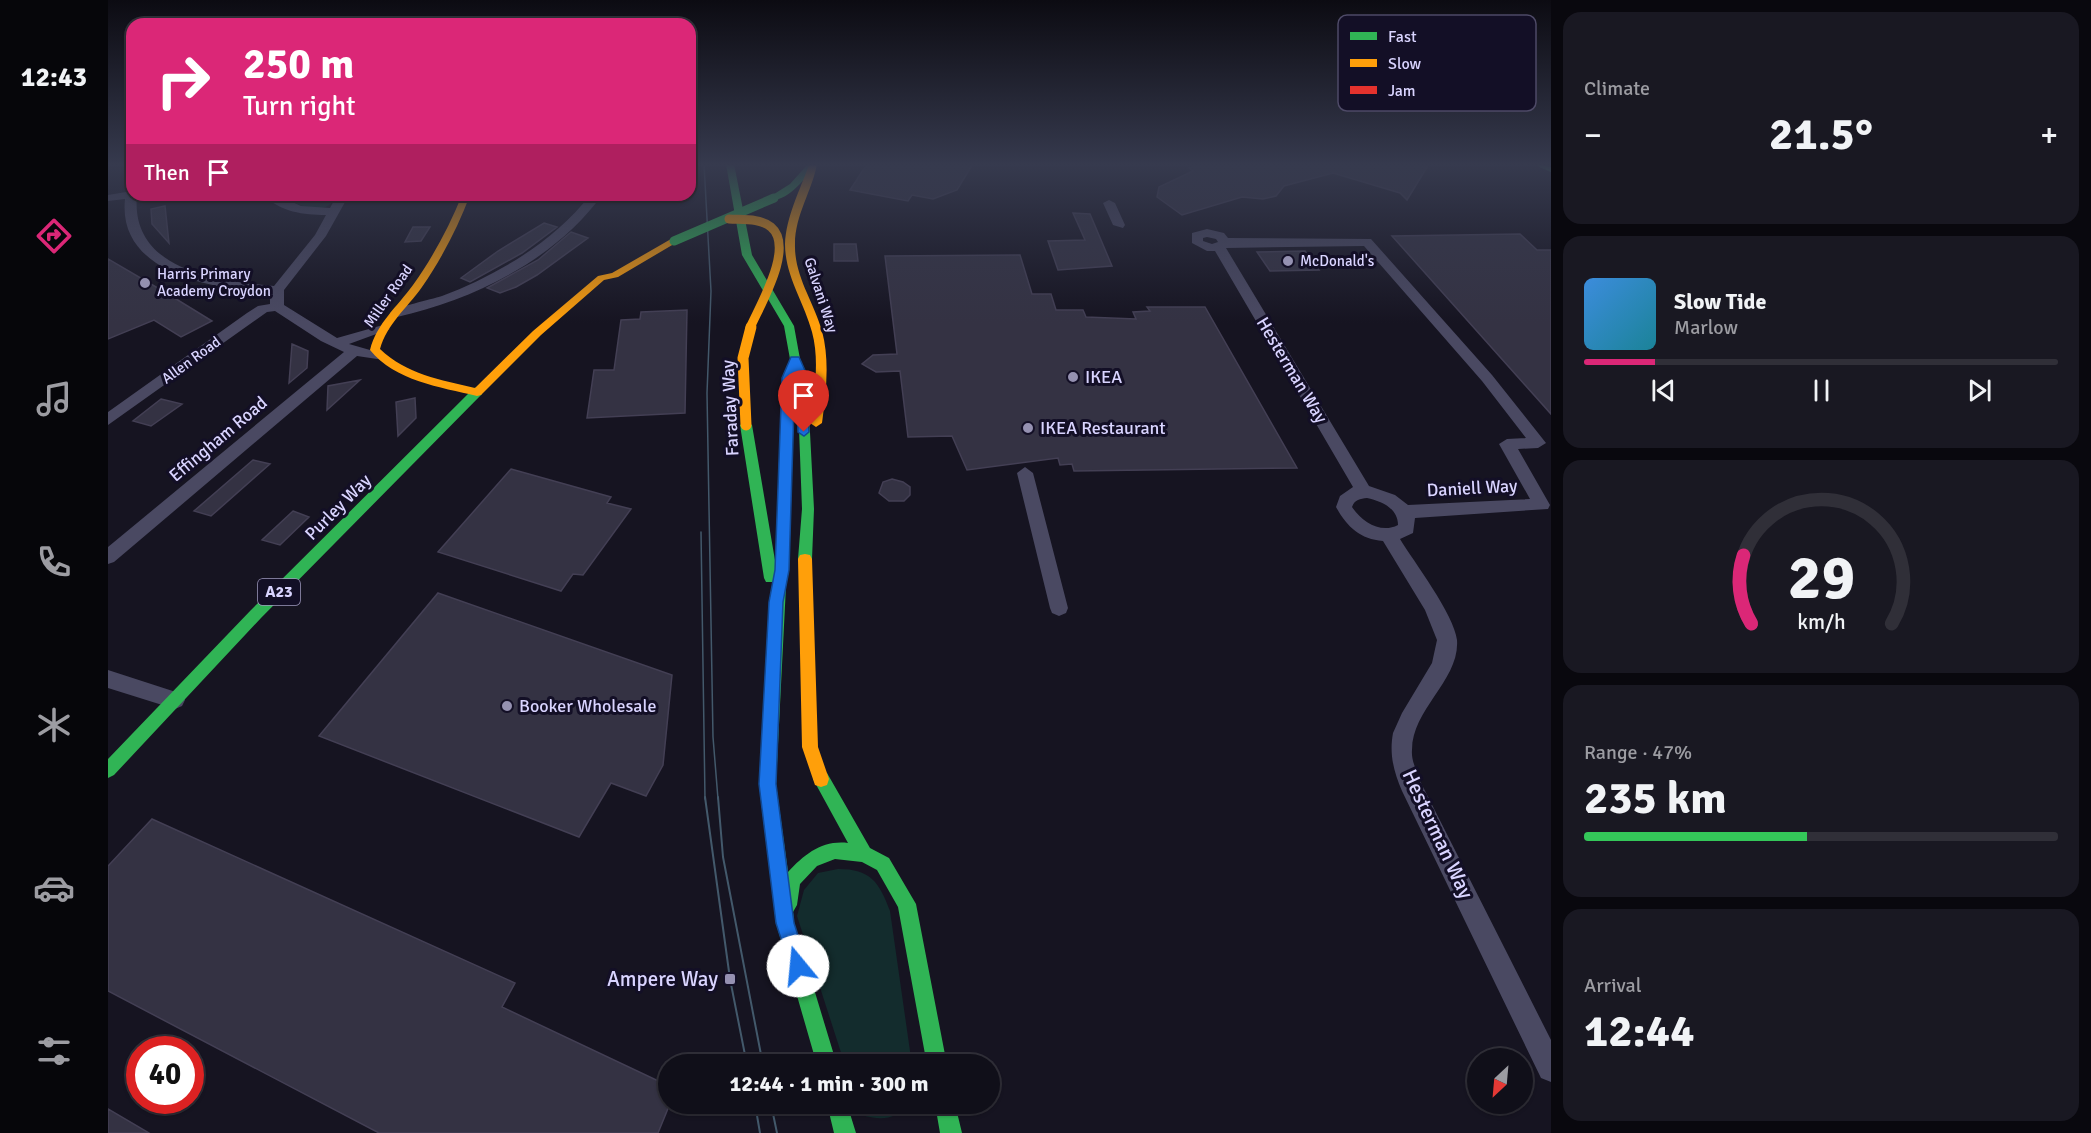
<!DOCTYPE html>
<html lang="en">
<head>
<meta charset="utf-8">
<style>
  :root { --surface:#100f19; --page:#191822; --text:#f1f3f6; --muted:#9c9ca2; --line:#302f38; --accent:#db2777 }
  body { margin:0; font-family:Signika,sans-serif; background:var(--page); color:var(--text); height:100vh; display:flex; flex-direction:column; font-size:22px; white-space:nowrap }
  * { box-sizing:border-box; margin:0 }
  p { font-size:20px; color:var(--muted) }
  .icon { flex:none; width:33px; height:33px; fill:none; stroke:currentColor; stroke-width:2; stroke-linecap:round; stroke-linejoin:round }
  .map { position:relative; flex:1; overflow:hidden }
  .sheet { display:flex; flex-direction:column; gap:12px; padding:12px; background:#09080e; width:540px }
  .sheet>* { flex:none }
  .banner { position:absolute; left:18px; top:18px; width:570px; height:183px; border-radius:18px; box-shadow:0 2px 4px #0004,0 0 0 2px var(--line); background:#db2777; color:#fff; overflow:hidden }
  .needle { width:39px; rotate:206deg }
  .fabs { position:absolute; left:1359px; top:1048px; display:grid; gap:12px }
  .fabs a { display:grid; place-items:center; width:66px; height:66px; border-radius:50%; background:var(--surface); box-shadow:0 2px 4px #0004,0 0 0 2px var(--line); font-size:30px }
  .speed { position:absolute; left:18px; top:1036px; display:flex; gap:12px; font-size:30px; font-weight:700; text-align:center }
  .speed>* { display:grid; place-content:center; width:78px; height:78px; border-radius:50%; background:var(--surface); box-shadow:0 2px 4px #0004,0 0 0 2px var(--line); line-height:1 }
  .speed .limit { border:9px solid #d22; background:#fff; color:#111 }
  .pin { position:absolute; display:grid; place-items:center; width:51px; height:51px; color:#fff; margin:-62px -26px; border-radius:50% 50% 50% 0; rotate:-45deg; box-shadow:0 0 6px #0007 }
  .pin .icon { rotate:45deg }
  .me { position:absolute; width:66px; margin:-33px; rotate:343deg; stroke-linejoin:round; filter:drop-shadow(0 0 4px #0008) }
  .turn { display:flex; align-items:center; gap:21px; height:126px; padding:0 18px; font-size:27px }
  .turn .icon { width:78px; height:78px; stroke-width:2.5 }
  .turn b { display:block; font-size:42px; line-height:51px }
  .then { display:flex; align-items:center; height:57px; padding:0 18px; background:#0003; gap:12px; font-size:22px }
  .big { font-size:45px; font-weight:800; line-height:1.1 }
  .sheet .card { flex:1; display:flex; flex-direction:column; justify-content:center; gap:9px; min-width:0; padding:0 21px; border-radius:18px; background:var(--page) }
  .sheet .dial { align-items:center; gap:0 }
  .dial svg { height:156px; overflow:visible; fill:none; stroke:var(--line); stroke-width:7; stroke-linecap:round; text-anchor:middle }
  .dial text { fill:var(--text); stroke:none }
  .song { display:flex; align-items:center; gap:18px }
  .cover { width:72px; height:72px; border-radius:9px; background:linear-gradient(135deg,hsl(210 70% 55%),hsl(190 70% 35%)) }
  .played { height:6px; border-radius:3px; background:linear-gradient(90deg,var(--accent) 15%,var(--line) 15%) }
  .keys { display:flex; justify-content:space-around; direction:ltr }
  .heat { display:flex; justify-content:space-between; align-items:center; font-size:33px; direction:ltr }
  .charge { height:9px; border-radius:4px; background:linear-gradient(90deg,#34c759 47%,var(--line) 0) }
  .trip { position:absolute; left:550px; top:1054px; width:342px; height:60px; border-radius:30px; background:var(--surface); box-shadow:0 2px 4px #0004,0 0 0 2px var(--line); font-weight:800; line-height:60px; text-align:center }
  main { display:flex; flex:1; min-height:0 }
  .menu { display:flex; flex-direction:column; width:108px; justify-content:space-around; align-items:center; background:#06060a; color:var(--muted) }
  .menu .icon { width:42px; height:42px }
  .menu .selected { color:var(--accent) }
  .menu b { font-size:27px; color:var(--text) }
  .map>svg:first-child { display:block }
  .green { fill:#132c2d }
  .building { fill:#343243; stroke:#433f54; stroke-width:1.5 }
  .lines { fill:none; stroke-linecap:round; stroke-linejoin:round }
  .street { fill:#4a4962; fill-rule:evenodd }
  .fast { fill:#30b455; fill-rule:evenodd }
  .slow { fill:#ff9f0a; fill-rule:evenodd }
  .jam { fill:#e5322d; fill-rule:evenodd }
  .tram-far1 { stroke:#43596b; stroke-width:1.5 }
  .tram { stroke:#43596b; stroke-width:2 }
  .fast-bridge { stroke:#30b455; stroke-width:9 }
  .slow-bridge-far1 { stroke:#ff9f0a; stroke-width:9 }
  .slow-bridge { stroke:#ff9f0a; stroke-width:11 }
  .route { fill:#1a73e8; stroke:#114b97; stroke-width:1.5 }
  .poi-dot { fill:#9591b1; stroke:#130f26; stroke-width:2 }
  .labels { text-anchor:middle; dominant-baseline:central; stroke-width:6; stroke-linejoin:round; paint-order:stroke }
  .far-poi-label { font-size:15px; fill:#d9d4ff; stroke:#130f26; text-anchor:start }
  .far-street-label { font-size:15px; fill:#d9d4ff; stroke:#130f26 }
  .shield { fill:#130f26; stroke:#9e99be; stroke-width:1.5 }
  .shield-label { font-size:16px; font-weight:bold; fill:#d9d4ff }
  .street-label { font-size:18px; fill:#d9d4ff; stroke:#130f26 }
  .poi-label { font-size:18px; fill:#d9d4ff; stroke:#130f26; text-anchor:start }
  .near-street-label { font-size:21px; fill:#d9d4ff; stroke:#130f26 }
  .near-poi-label { font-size:21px; fill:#d9d4ff; stroke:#130f26; text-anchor:end }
  .key { fill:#130f26; stroke:#4e4a67; stroke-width:1.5 }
  .key-label { font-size:16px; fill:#d9d4ff }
</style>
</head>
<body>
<main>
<nav class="menu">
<b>12:43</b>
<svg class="icon selected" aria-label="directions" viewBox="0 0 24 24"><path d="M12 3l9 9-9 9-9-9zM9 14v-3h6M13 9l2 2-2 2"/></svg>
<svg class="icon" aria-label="music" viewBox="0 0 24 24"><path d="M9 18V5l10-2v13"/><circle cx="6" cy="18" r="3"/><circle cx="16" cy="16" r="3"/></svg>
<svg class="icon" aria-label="phone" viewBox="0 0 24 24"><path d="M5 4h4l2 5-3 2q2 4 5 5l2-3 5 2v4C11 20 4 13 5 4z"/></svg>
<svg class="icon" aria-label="climate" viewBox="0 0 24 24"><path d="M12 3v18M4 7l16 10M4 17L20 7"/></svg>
<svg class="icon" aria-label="car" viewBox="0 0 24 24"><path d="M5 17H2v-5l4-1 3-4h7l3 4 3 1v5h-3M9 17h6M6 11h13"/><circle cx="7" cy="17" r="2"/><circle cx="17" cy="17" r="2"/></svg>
<svg class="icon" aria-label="filters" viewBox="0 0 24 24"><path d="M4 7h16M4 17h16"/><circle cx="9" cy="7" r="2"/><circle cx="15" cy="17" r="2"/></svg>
</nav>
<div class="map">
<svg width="1443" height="1133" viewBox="0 0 1443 1133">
  <rect width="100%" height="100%" fill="#161421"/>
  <path class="green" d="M169 195H229C217 221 187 203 169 195Z
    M730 869C763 869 771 882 782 911L804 1065H737L689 916 696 890 710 873Z
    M750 1104H800C787 1121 772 1120 753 1115Z"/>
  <path class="building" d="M759 164H865L849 190 825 199 804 195 800 201 742 190Z
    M1097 164H1321L1299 200 1292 193 1225 173 1176 186 1168 196 1155 199 1134 197 1074 215 1049 197 1051 187 1085 171 1081 168Z
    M57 206 61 243 44 224 43 209Z
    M965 213 982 214 1004 266 950 270 940 241 977 240Z
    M436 223 449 227 414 253 362 282 353 278 390 251Z
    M305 227H322L313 241 297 242Z
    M463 232 480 238 429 275 408 287 392 293 379 288 430 260Z
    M1412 234 1429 250H1443V414L1284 236Z
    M726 244H748L750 261H726Z
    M1197 251 1211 270 1162 271 1149 252Z
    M912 255 924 294H943L948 310H975L978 317 1028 319 1025 312 1042 311 1039 307H1097L1189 468 966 471 964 464 952 465 950 458 859 470 844 436 800 437 792 371 768 372 754 364 765 355 789 354 777 256Z
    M0 259 60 294 104 321 73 337 46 320 0 339Z
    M579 310 577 413 479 418 486 370H506L513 320 532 319 533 312Z
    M184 344 200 351 199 368 181 383Z
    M252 380 219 410 220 386Z
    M307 398 308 418 290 436 288 402Z
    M53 399 74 404 43 426 25 421Z
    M145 460 162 464 103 516 86 511Z
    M403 469 503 497 499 503 523 509 475 575 465 574 453 591 330 552Z
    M784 479 795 482 802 487V495L796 501H781L771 493 775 482Z
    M185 511 201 517 172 545 154 540Z
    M330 593 564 675 555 765 538 796 503 783 471 837 211 736Z
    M44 819 407 983 394 1007 561 1086V1106L550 1133H271L0 991V866Z
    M0 1109 41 1133H0Z"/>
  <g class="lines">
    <path class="street" d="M24 184V195H29C22 270 108 281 166 286L207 235 218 215C196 215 172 212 156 195H169L193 206 222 208 229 195H241L218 236 176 290V305L229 338 275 325 282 329 241 344 276 354V360L249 356 6 562 0 564V547L236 352 213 341 167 311 159 312 0 425V412L139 313 150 306 162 304V293C107 289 9 274 17 199L0 201V195L18 192 20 185Z
      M482 195H494C447 260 365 300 289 317L282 313C290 306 322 300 334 296 389 275 446 242 482 195Z
      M1001 200 1007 203 1017 225 1015 228 1005 225 995 203Z
      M1099 229 1116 233 1120 238 1263 239 1384 375 1438 443 1430 448 1410 449 1442 505 1440 509 1307 518 1305 533 1292 539C1306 562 1346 614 1349 640 1352 680 1304 709 1304 750 1303 761 1309 771 1312 781L1443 1040V1082L1433 1078 1294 791C1286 772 1281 755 1285 733L1294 713 1324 663 1329 640 1317 610 1275 541C1252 539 1239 527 1228 507L1232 496 1245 487 1107 251H1099L1084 243V233ZM1099 237 1108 239 1110 242 1104 244 1095 241V238ZM1256 246 1374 381 1418 438 1399 439 1391 444 1422 499 1300 505 1287 495 1261 486 1118 248ZM1259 498C1273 501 1290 508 1290 525 1273 534 1254 522 1244 507 1247 499 1252 499 1259 498Z
      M917 467 925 473 960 608 958 613 951 616 944 613 942 608 909 473Z
      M0 670 74 694 77 700 74 706 67 709 0 688Z"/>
    <path class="fast" d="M618 164H626L644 255 686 326 692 359 699 375 706 509 704 559 702 563H692L690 559 694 509 689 375 682 359 676 326 634 255Z
      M700 164H709C698 177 681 201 663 200V196L682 184Z
      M1428 164 1443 167V172L1429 166Z
      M370 387 374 388V394L153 618 6 775 0 778V759L143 610 366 388Z
      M638 421 644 425 670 578 668 581 676 582 678 586 668 784 680 872C697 854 714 840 740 843L705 779 707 773 713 771 719 773 762 848 781 858 808 904 839 1065H819L790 907 769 870 754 862 727 859 709 866 692 884 689 905 685 912 686 923 729 1065H709L668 923 652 784 666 582H658L656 578 632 425Z
      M719 1104H739L748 1133H726Z
      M827 1104H847L854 1133H832Z"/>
    <path class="slow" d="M709 164C704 191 687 215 687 244 686 276 706 302 714 331 722 361 718 393 714 423L708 427 702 423C706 393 712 362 704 332 696 302 677 276 677 244 678 217 692 190 701 165Z
      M354 195H362C350 227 334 258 314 287 299 308 279 324 272 349 298 374 333 380 367 388L425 331 490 276 504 273 563 239 571 241 510 277 496 280 433 335 373 395 369 396C332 387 287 381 262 350 269 323 289 307 305 285 325 257 341 227 354 195Z
      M697 554 702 555 704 559 710 747 721 779 719 785 713 787 707 785 694 747 690 559 692 555Z"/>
    <path class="jam" d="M679 402 685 406 681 570 676 590H666L664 586 667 570 673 406Z"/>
    <path class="tram-far1" d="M596 164 603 291 599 393 605 737 610 799
      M593 532 597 799"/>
    <path class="tram" d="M597 797 622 979 639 1065
      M610 797 615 857 655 1065
      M647 1104 652 1133
      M663 1104 669 1133"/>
    <path class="fast-bridge" d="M566 241 666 198"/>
    <path class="slow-bridge-far1" d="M621 219C634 220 652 218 663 227 687 247 652 305 642 328"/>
    <path class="slow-bridge" d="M638 425 635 358 643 327"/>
  </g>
  <linearGradient id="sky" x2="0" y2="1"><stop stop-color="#0c0b12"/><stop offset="0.51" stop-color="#363a4e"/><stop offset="1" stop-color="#363a4e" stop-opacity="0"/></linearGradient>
  <rect width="1443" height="323" fill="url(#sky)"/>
  <path class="route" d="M683 357H691L699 375 701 432 696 436 690 432 687 373 681 570 675 602 668 784 686 923 700 966 697 973 690 975 684 973 668 923 651 784 661 602 667 570 674 378Z"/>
  <g class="poi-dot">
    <circle cx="1180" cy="261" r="6"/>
    <circle cx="37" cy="283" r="6"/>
    <circle cx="965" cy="377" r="6"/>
    <circle cx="920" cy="428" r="6"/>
    <circle cx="399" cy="706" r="6"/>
    <rect x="616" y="973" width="12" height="12" rx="3"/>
  </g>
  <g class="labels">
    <g class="far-poi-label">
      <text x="1192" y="261">McDonald's</text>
      <text x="49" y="274">Harris Primary<tspan x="49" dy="17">Academy Croydon</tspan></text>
    </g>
    <g class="far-street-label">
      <text transform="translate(713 295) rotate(72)">Galvani Way</text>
      <text transform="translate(280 296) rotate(-55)">Miller Road</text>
      <text transform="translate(83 360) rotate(-36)">Allen Road</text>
    </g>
    <rect class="shield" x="150" y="579" width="42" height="26" rx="4.5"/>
    <g class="shield-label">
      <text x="171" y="592">A23</text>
    </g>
    <g class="street-label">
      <text transform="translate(1184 370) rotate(59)">Hesterman Way</text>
      <text transform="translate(622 408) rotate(-93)">Faraday Way</text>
      <text transform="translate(110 439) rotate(-40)">Effingham Road</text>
      <text transform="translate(1364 488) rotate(-3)">Daniell Way</text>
      <text transform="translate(230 507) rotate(-45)">Purley Way</text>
    </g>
    <g class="poi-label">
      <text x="977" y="377">IKEA</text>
      <text x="932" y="428">IKEA Restaurant</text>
      <text x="411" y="706">Booker Wholesale</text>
    </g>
    <g class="near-street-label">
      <text transform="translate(1330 834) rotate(65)">Hesterman Way</text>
    </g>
    <g class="near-poi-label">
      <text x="610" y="979">Ampere Way</text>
    </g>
  </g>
  <rect x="1230" y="15" width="198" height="96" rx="9" class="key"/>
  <rect x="1242" y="32" width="27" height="8" fill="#30b455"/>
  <rect x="1242" y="59" width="27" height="8" fill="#ff9f0a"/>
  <rect x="1242" y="86" width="27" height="8" fill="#e5322d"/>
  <g class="key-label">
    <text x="1280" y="42">Fast</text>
    <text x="1280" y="69">Slow</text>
    <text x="1280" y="96">Jam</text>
  </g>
</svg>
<div class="fabs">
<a><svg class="needle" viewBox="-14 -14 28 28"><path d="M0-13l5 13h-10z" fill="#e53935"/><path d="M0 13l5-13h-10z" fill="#9c9ca2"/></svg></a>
</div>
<div class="speed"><div class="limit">40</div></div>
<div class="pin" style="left:696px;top:432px;background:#d93025"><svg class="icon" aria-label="arrive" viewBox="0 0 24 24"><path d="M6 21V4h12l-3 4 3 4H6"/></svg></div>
<svg class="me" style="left:690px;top:966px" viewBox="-20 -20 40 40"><circle r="19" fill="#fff"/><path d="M0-13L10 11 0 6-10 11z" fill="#1a73e8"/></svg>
<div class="trip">12:44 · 1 min · 300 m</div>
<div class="banner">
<div class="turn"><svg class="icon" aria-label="right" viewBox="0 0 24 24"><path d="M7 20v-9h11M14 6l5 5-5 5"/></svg><div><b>250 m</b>Turn right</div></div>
<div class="then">Then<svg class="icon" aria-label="arrive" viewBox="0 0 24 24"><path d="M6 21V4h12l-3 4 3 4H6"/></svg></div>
</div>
</div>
<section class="sheet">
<div class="card"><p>Climate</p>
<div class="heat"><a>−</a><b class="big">21.5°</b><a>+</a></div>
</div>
<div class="card">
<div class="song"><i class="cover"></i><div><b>Slow Tide</b><p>Marlow</p></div></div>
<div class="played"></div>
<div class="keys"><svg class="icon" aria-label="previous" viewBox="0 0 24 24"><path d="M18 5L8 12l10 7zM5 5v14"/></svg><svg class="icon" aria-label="pause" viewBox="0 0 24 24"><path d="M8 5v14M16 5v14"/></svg><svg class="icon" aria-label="next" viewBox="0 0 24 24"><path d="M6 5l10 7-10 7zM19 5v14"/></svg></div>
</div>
<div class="card dial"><svg viewBox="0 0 100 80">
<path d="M14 69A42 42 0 1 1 86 69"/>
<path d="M14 69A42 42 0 0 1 10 34" stroke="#db2777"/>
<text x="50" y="56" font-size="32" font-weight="700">29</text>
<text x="50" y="72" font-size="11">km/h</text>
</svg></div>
<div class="card"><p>Range · 47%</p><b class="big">235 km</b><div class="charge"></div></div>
<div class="card"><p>Arrival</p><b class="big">12:44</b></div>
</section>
</main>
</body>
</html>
